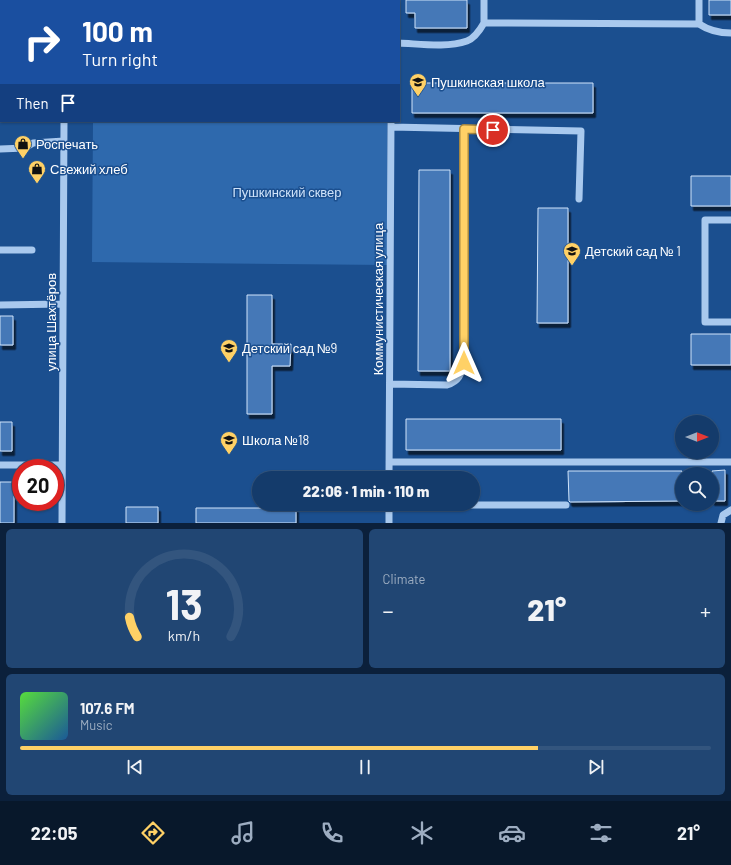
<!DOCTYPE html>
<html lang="en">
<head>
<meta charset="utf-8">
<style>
  :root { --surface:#143b6b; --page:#214673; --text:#f1f3f6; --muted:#9dadc1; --line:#33557e; --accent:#ffd166 }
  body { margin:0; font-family:Barlow,sans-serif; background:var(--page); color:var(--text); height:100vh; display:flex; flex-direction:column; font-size:15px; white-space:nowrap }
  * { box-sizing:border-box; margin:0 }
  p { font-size:13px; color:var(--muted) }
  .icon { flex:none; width:22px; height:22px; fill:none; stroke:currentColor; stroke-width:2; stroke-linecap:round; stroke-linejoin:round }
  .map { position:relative; height:523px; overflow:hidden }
  .sheet { display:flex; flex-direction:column; gap:6px; padding:6px; background:#0b203b; flex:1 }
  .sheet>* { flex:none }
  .hud { position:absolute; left:0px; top:0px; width:400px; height:122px; box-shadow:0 1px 3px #0004,0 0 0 1px var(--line); background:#1a4fa0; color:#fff; overflow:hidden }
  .needle { width:26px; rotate:90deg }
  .tools { position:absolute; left:675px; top:415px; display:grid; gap:8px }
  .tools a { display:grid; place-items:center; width:44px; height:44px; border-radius:50%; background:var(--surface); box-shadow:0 1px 3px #0004,0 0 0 1px var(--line); font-size:20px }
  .speed { position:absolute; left:12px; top:459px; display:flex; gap:8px; font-size:20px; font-weight:700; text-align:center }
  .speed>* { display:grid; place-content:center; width:52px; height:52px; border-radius:50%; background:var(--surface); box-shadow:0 1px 3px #0004,0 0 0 1px var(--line); line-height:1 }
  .speed .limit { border:6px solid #d22; background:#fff; color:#111 }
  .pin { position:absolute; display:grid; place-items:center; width:34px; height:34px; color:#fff; margin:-17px; border:2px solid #fff; border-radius:50%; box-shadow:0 1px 4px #0007 }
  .me { position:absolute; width:44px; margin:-22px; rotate:0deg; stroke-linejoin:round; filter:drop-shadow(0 0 3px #0008) }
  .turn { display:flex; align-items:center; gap:14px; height:84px; padding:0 16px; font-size:18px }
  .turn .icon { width:52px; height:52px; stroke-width:2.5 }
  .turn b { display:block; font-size:28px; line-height:34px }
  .then { display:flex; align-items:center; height:38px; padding:0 16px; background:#0003; gap:8px; font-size:15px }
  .big { font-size:30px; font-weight:800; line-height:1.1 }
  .sheet .card { flex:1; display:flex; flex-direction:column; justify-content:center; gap:6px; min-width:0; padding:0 14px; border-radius:6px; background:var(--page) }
  .sheet .dial { align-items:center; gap:0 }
  .dial svg { height:104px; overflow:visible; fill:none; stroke:var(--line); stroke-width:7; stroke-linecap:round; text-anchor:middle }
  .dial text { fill:var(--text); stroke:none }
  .song { display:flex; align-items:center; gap:12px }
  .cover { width:48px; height:48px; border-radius:6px; background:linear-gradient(135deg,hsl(110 70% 55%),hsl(210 70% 35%)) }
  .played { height:4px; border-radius:2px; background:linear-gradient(90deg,var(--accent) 75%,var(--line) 75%) }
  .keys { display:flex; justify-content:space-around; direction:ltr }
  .heat { display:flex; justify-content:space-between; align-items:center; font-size:22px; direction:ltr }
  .sheet .tiles { flex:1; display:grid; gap:6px; grid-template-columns:1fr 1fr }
  .card:last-child { grid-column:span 2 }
  .trip { position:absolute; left:252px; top:471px; width:228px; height:40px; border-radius:20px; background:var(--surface); box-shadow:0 1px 3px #0004,0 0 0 1px var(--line); font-weight:800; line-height:40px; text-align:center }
  .menu { display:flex; height:64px; justify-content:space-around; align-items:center; background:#08182b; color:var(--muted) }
  .menu .icon { width:28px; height:28px }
  .menu .current { color:var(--accent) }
  .menu b { font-size:18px; color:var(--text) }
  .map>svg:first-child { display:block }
  .green { fill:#2e69ad }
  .building { fill:#4478b7; stroke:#cfe3fa; filter:url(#shadow) }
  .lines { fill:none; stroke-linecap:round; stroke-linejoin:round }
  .minor { stroke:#a9c9ee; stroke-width:7 }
  .route-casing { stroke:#a68842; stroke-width:10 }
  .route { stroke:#ffd166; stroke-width:7 }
  .labels { text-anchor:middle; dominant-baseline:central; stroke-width:3; stroke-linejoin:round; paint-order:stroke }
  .poi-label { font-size:13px; fill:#fff; stroke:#1b4f8f; text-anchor:start }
  .park-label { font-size:13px; fill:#cfe3fa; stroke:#1b4f8f }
  .street-label { font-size:13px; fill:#fff; stroke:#1b4f8f }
</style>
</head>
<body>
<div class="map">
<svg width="731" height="523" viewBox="0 0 731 523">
  <defs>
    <filter id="shadow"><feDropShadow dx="2.5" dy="4.5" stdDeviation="0" flood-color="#0009"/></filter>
  </defs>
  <rect width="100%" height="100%" fill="#1b4f8f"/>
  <path class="green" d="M93 0H387V1H93Z
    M93 121H387V265L92 262Z"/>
  <path class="building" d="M406 0H467V28H415V13H406Z
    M709 0H731V15H709Z
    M412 83H593V113H412Z
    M419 170H450V371H418Z
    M691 176H731V206H691Z
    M538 208H568V323H537Z
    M247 295H272V344H291L290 366H272V414H247Z
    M0 316H13V345H0Z
    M691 334H731V365H691Z
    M406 419H561V450H406Z
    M0 422H12V451H0Z
    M725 470V501H712V471Z
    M568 471H682V501L570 502 569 501Z
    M0 482H14V523H0Z
    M126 507H158V523H126Z
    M196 508H296V523H196Z"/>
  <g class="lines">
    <path class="minor" d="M62 0V1
      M484 0V23
      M699 0V24C708 30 720 33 731 33
      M392 1V0
      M399 43C421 44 447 48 467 41 475 38 480 30 484 23L699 24
      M391 127 581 131 579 199
      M0 149 25 148 33 143 64 141
      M731 220H705V322H731
      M0 250H32
      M0 305 63 304
      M390 384 447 385C459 381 461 375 464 363V129
      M389 462H731
      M0 465H62
      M389 478 391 121
      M389 505H566
      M62 523 64 121
      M389 523V504
      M721 523 723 515 731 510"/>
  </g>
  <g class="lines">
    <defs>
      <path id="route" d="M464 363V129L493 130"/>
    </defs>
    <use href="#route" class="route-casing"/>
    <use href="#route" class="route"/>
  </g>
  <defs>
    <symbol id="school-pin" viewBox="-11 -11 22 30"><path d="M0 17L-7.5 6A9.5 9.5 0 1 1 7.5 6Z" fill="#ffd166" stroke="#1b4f8f"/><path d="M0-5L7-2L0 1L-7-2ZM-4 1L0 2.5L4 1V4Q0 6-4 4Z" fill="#111"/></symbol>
    <symbol id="shop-pin" viewBox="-11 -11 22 30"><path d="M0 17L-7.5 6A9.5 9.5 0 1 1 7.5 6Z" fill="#ffd166" stroke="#1b4f8f"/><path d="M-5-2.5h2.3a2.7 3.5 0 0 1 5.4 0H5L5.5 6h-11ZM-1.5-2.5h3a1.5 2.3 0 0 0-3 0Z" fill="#111"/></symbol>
  </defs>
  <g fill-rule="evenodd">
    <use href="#school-pin" x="408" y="72" width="20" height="27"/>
    <use href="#shop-pin" x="13" y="134" width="20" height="27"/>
    <use href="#shop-pin" x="27" y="159" width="20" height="27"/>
    <use href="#school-pin" x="562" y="241" width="20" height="27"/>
    <use href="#school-pin" x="219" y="338" width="20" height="27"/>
    <use href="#school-pin" x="219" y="430" width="20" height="27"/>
  </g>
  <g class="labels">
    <g class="poi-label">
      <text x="431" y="82">Пушкинская школа</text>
      <text x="36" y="144">Роспечать</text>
      <text x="50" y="169">Свежий хлеб</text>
      <text x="585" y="251">Детский сад № 1</text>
      <text x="242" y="348">Детский сад №9</text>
      <text x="242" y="440">Школа №18</text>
    </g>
    <g class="park-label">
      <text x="287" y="192">Пушкинский сквер</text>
    </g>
    <g class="street-label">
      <text transform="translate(378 299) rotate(-90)">Коммунистическая улица</text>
      <text transform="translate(51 322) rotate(-90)">улица Шахтёров</text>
    </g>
  </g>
</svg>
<div class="tools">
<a><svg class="needle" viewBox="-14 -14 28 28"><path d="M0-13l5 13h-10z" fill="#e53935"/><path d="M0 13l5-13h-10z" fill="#9dadc1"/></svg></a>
<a><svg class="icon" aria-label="search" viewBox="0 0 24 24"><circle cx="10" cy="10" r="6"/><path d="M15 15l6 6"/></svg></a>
</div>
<div class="speed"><div class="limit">20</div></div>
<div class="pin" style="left:493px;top:130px;background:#d93025"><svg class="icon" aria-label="arrive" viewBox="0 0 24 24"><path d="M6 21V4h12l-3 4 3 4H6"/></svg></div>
<svg class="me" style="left:464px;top:363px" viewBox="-20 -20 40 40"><path d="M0-17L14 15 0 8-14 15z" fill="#ffd166" stroke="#fff" stroke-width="4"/></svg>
<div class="trip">22:06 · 1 min · 110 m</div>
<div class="hud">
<div class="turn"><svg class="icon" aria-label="right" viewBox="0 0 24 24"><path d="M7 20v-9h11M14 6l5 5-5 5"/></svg><div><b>100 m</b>Turn right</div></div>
<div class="then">Then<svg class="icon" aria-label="arrive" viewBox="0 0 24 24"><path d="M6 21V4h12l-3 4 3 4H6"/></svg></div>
</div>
</div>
<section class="sheet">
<div class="tiles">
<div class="card dial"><svg viewBox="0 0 100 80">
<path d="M14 69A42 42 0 1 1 86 69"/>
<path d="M14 69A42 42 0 0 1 8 54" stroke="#ffd166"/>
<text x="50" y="56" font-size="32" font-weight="700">13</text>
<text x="50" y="72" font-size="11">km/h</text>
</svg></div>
<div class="card"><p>Climate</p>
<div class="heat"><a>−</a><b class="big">21°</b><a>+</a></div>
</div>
<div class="card">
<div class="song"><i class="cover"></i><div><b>107.6 FM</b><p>Music</p></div></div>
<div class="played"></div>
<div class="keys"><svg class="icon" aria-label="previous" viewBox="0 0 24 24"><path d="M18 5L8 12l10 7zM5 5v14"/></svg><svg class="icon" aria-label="pause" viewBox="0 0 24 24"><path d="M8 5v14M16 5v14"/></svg><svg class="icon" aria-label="next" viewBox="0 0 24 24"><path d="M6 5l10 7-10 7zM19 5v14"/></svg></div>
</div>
</div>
</section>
<nav class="menu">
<b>22:05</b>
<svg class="icon current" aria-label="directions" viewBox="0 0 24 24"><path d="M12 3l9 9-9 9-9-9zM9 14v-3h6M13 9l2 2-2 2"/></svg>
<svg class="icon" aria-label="music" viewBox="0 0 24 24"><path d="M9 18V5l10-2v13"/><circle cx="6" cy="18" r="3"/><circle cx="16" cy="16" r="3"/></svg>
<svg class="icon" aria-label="phone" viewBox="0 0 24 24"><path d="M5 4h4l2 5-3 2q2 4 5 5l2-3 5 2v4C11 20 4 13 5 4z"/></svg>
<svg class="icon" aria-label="climate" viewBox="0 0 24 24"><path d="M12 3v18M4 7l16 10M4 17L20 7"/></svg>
<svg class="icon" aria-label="car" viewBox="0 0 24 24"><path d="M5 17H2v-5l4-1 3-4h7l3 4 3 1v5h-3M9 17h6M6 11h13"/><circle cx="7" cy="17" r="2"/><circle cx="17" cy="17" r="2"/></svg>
<svg class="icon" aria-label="filters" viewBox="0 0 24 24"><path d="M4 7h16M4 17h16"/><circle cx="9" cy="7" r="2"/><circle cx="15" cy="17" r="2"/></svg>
<b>21°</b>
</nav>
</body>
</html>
